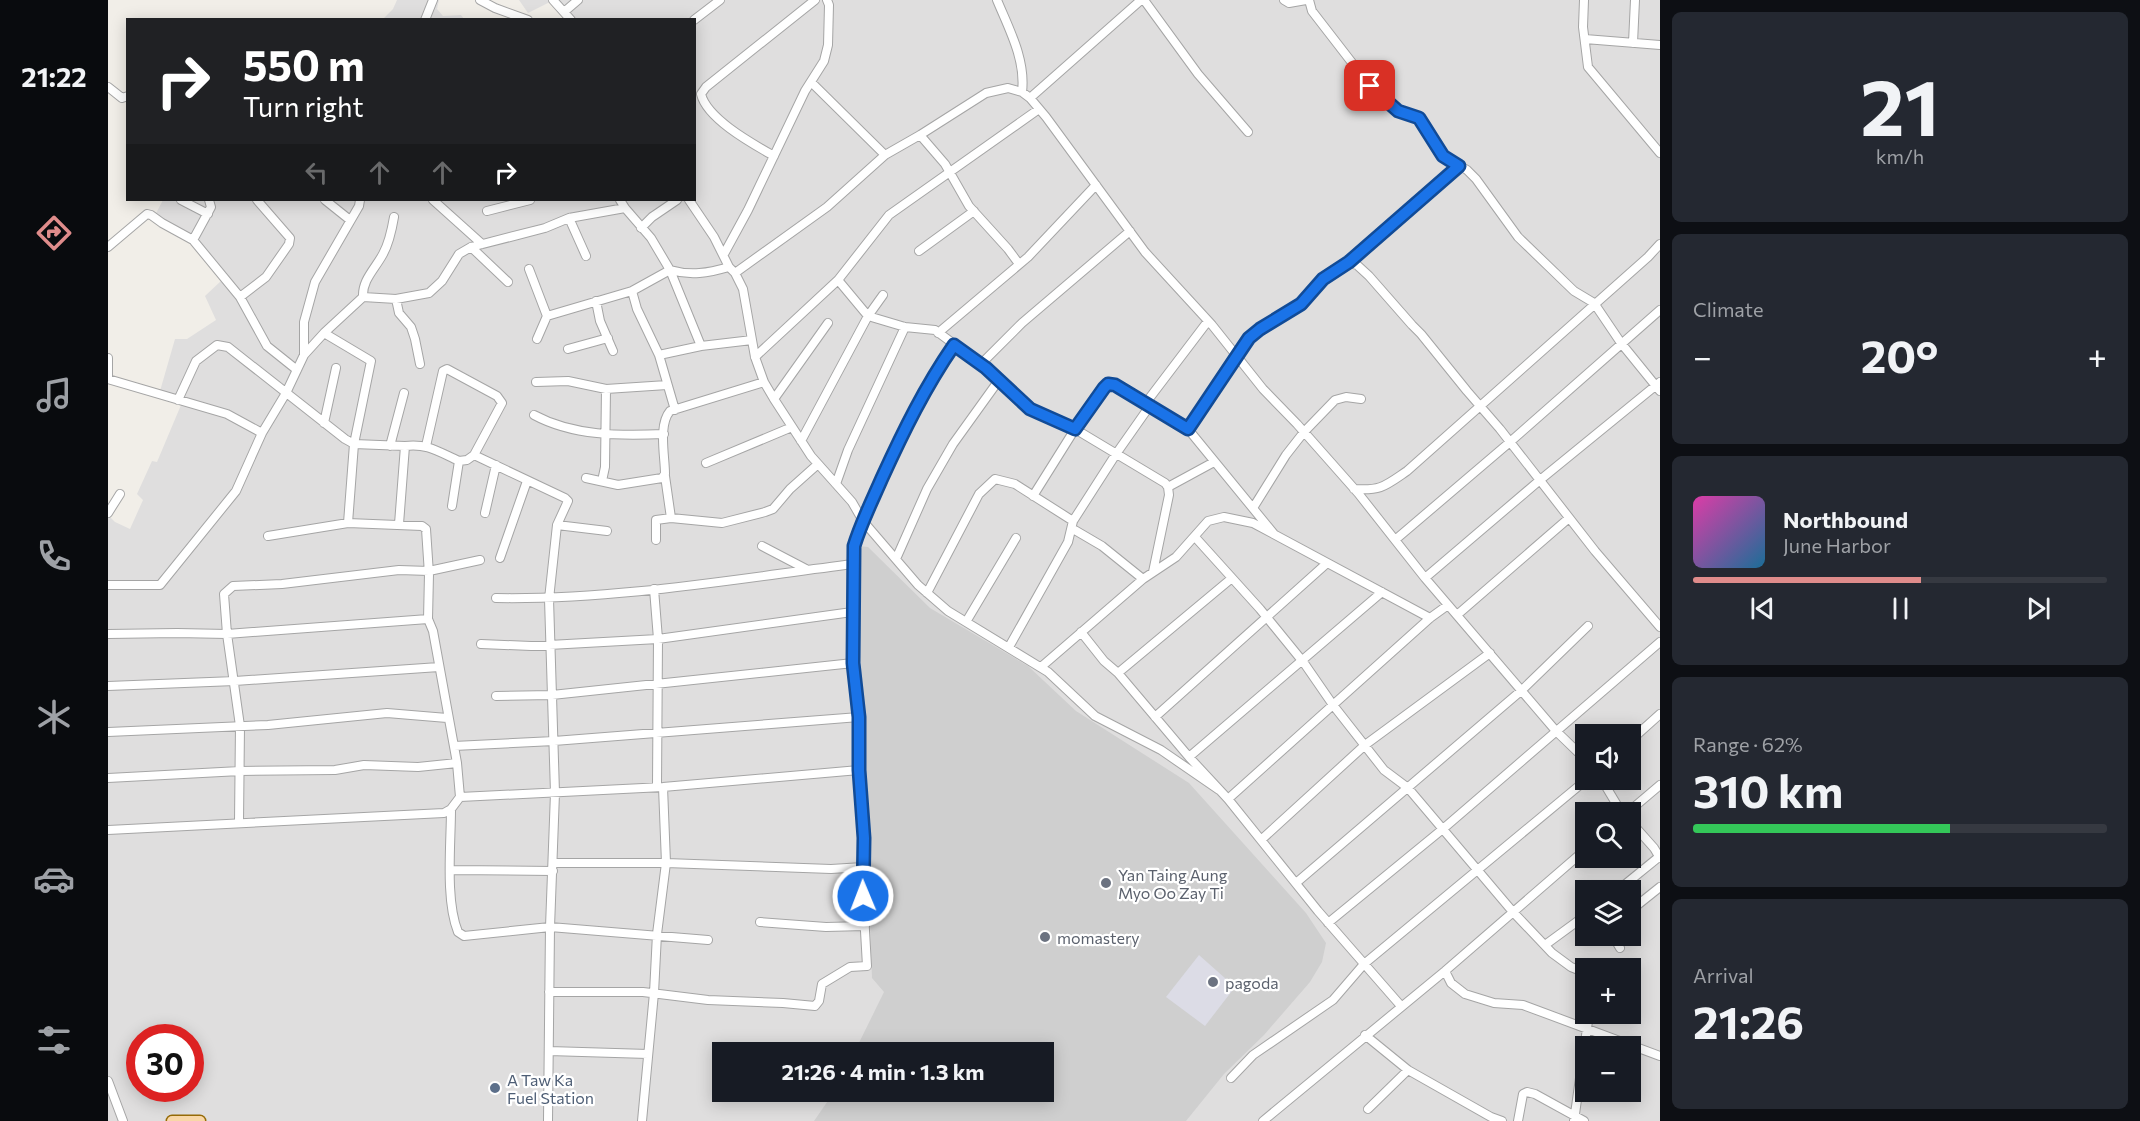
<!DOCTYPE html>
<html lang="en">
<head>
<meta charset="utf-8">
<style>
  :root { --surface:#171b24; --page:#242831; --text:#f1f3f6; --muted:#9ea1a6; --line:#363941; --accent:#df8c8b }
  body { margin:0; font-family:Commissioner,sans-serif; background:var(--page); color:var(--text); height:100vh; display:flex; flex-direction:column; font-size:22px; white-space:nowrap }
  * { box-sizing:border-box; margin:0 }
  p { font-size:20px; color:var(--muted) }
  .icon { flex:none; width:33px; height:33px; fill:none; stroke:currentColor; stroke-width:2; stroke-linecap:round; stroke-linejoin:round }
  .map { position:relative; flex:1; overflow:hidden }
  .details { display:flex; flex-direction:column; gap:12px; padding:12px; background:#0d0f14; width:480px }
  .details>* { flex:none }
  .guide { position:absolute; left:18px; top:18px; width:570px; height:183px; border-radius:0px; box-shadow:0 3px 15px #0003; background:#202124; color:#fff; overflow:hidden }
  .fabs { position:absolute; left:1467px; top:724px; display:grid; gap:12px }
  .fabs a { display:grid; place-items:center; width:66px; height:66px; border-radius:0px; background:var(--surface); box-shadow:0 3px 15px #0003; font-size:30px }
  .speed { position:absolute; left:18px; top:1024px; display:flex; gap:12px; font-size:30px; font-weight:700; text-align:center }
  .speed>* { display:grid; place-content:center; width:78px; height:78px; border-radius:50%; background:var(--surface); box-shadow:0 3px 15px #0003; line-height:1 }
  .speed .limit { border:9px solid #d22; background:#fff; color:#111 }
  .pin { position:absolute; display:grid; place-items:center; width:51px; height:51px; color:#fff; margin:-26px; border-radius:12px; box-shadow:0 3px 9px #0006 }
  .me { position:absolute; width:66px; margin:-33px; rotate:359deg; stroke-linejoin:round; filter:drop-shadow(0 0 4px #0008) }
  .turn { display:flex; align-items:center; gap:21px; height:126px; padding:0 18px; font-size:27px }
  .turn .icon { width:78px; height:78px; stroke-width:2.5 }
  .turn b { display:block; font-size:42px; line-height:51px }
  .lanes { display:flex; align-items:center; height:57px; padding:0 18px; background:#0003; justify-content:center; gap:30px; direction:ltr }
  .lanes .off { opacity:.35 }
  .big { font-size:45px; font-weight:700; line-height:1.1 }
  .details .widget { flex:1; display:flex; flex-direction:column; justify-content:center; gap:9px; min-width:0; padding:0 21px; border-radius:9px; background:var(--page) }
  .details .dial { align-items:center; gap:0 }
  .dial b { font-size:78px; line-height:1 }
  .song { display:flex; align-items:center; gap:18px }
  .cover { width:72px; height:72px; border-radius:9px; background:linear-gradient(135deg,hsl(320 70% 55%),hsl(200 70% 35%)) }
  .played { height:6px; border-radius:3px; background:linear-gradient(90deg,var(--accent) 55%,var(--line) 55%) }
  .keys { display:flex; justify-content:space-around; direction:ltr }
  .heat { display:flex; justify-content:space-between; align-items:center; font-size:33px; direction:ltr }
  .charge { height:9px; border-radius:4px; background:linear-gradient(90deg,#34c759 62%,var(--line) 0) }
  .trip { position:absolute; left:604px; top:1042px; width:342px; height:60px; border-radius:0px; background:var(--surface); box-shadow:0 3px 15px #0003; font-weight:700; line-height:60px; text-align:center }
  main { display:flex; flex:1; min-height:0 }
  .tab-bar { display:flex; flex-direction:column; width:108px; justify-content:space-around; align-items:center; background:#090b0e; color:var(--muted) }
  .tab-bar .icon { width:42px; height:42px }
  .tab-bar .current { color:var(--accent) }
  .tab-bar b { font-size:27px; color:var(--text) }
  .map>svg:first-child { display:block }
  .residential { fill:#dfdede; fill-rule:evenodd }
  .religious { fill:#cfcfcf }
  .plaza { fill:#dcdce6 }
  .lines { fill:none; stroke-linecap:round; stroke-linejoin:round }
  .minor-casing { stroke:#a5a5a5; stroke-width:10 }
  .major-casing { stroke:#966b07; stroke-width:13 }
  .minor { stroke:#fff; stroke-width:8 }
  .major { stroke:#f8d7a6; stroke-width:10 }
  .route-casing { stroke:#114b97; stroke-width:15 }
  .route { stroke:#1a73e8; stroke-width:10 }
  .worship-dot { fill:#6b7280; stroke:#fff; stroke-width:2 }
  .service-dot { fill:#5c6f8a; stroke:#fff; stroke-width:2 }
  .labels { text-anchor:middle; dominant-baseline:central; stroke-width:4.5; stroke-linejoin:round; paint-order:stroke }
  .worship-label { font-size:16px; fill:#5b616d; stroke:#fff; text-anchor:start }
  .service-label { font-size:16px; fill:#4e5e75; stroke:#fff; text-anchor:start }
</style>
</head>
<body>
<main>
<nav class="tab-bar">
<b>21:22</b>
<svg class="icon current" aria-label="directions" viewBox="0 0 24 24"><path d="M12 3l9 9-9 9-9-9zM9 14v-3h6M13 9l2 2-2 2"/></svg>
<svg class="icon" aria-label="music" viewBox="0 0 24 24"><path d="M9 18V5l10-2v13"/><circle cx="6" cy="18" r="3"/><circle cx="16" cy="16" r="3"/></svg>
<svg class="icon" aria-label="phone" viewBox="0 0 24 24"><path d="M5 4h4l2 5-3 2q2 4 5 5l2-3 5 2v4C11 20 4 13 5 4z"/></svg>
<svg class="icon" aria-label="climate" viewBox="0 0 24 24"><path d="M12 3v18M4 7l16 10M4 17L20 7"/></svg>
<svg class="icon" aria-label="car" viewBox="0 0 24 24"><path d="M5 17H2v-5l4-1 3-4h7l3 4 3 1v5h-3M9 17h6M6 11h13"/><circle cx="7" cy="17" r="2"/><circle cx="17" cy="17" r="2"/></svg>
<svg class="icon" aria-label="filters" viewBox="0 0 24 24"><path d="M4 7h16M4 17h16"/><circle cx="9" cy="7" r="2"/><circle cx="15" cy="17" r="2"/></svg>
</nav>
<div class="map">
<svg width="1552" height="1121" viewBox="0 0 1552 1121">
  <rect width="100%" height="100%" fill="#f1eee8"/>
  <path class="residential" d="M289 0H331L329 9 335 16 353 15 356 19 274 20 285 9Z
    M411 0H1552V1121H0V515L7 522 22 529 35 500 29 494 44 461 49 462 73 405 50 398 67 339H79L108 320 97 296 114 280 87 246 52 227 45 219 55 200H586V20L456 19 442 2 420 13ZM1478 735H1522V780H1478ZM1478 813H1522V858H1478ZM1478 891H1522V936H1478ZM1478 969H1522V1014H1478ZM32 1038H82V1089H32ZM1478 1047H1522V1092H1478ZM615 1053H936V1092H615Z"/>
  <path class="religious" d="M751 546 760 547 822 608 920 666 968 711 1081 783 1198 913 1218 943 1214 962 1202 982 1156 1035 1116 1074 1078 1121H706L726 1092H936V1053H746L776 992 764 978 754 698 750 618Z"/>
  <path class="plaza" d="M1091 955 1127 987 1097 1026 1058 997Z"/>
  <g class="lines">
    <defs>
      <path id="minor" d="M372 0 387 8 420 20
        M445 0 463 20
        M889 0C901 29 918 60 914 92
        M1036 0 1090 74 1140 132
        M1176 0 1181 3 1198 0
        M1201 0 1204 11 1262 86 1290 111 1311 118 1335 156 1359 170 1368 179 1410 237 1466 291 1486 303 1513 343 1552 391
        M1476 0 1475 27 1480 67 1552 153
        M456 12 470 0
        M317 20 325 0
        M586 20 612 0
        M1477 39 1552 45
        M1525 43 1527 0
        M703 82 777 155
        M0 87 14 98 20 96
        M922 98 1033 0
        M812 135 837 164 861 206 900 249 911 264
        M666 156C645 144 599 119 593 94L598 87 707 0
        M73 200 100 214
        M217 200 242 220
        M325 200 374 244
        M512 200 517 208
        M581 200 606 237 621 267 627 273 635 289 647 357 656 382 666 399 703 456 744 502 755 521 810 585 840 611 940 672 987 716 1053 750 1111 790
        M379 211 422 200
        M461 218 478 256
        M533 228 544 217 569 200
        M85 240 103 207 101 200
        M0 247 39 214 43 215 54 223 85 240 132 297 159 346 189 370
        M363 247 400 282
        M811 251 866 211
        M616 254 640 210 697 91 716 61 720 45 721 5 719 0
        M1241 263 1351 166
        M421 269 439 316 429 339
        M627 273 719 207 777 155 812 135 878 93 900 88 914 92 922 98 938 117 1037 252 1104 325 1155 389 1189 424 1250 493 1317 578 1448 731 1478 760
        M730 280 760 316 797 327 827 330 878 368 922 409 967 429 1057 483 1060 487 1061 495 1045 572
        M524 291 529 309 551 355 567 410
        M132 297 158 277 181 244 182 238 149 200
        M255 297C254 280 267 269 275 254 281 243 284 229 286 217
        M288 299 291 313 303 327 307 339 312 364
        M488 301 492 321 505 351
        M439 316 524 291 562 270C583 276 600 273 621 267
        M216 333 263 361 246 444 240 523
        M830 333 920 257 988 185
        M460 349 500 338
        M196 355V322L207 282 251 206 252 200
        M551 355 593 346 644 340
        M647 357 730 280 781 215 931 109
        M0 358V379
        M873 364 914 323 1022 231
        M0 379 119 414 154 433
        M428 382 460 381 498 389 559 385
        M666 399 720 323
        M70 400 88 361 109 345 120 347 237 439 246 444 297 446 291 524
        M1037 404 1100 321
        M426 415C465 436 512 436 556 434
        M216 423 228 368
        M1080 429 1141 338C1157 325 1176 318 1192 305 1209 290 1219 272 1241 263L1249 265 1261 276 1304 325 1313 334 1359 391 1392 429 1487 551 1552 627
        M693 441 760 316 775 295
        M282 446 296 393
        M297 446C319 443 331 452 351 461L344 506
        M318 446 335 371 339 369 389 396 394 403 366 455 359 460 351 461
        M366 455 457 498 460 501 449 525 441 599 447 793 442 927 440 1121
        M598 463 684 427
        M557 476 563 518 614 523 657 512 665 509 682 489 710 464
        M478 478 510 485 554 478 557 474C557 456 550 425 562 411L656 382
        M494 481 497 467 498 389
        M728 484 740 450 797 327
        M1060 487 1106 462
        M1246 489C1273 491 1277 486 1299 471L1540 257 1552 244
        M925 496 967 429 996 388 1000 384 1007 385 1080 429 1166 534
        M1145 508 1178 455 1196 432 1227 400 1238 397 1253 399
        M0 513 12 494
        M377 513 388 465
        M449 525 499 531
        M965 529 994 546 1035 579
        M160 536 240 523 314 526 318 529 321 574 320 619 325 631 349 763 352 797 555 787 751 770
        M1087 537 1152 609 1196 663 1225 705 1276 770 1300 788 1405 912 1444 953 1463 967 1478 973
        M548 540V520L563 518
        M1287 540 1402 442 1552 310
        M654 546 698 569
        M392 558 419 481
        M788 559 819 489 845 444 891 380
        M1124 578 1010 673 1081 757 1120 799 1210 911 1293 1006
        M1317 578 1432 480 1552 382
        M0 585H52L128 491 154 433 178 393 196 355 216 333 255 297 288 299 321 293 334 281 351 254 363 247 437 228 461 218 517 208 543 238 562 270 593 346
        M546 589 550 639 549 786
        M819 593 871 494 887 479 907 484 965 521
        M388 598C507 600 627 579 745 564
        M1349 615 1461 518
        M858 622 908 538
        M973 632 996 661 1010 673
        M0 634 69 633 119 634 320 619
        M373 644 423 646 550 639 744 612
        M901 647 960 542 965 521 1008 454 1041 407
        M933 667 1035 579 1068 557 1100 521 1116 517 1145 523 1322 618
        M0 686 127 681 331 667
        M388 696 444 695 745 663
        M1047 717 1218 564
        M0 732 160 725 279 713 339 718
        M1522 741 1552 714
        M346 746 446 741 751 717
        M1081 757 1274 592
        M0 778 132 771 227 770 256 765 310 767 349 763
        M1494 780 1509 805 1516 813
        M1120 799 1322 618 1340 605
        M343 809C343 844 337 900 350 932L356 936 442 927 600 940
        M1519 813 1552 785
        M1522 821 1546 848 1552 858
        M131 822 132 726 119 634 116 594 125 586 174 584 291 570 321 571 372 560
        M0 830 336 813 343 809 352 797
        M1153 840 1257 745 1382 653
        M445 863H558L723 869 755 867
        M342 870 445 871
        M1188 883 1414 690 1480 626
        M1509 891 1552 856
        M1522 911 1552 887
        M652 922 718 927 757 926
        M1220 923 1336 828 1552 642
        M1505 936 1512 948
        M1437 945 1478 915
        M1337 971 1343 983 1357 994 1386 1003 1415 1005 1552 1056
        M441 992H535L600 1000 675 1003 707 1006 711 1001 714 984 742 967 759 966 755 896 756 838 751 770V717L745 663 746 546 751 530 808 408 846 345
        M1257 1035 1300 1070 1383 1117 1394 1121
        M441 1051 540 1054
        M1123 1078 1145 1055 1225 1000 1256 964 1478 780
        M0 1081 15 1121
        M1260 1109 1300 1070
        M534 1121 546 993 549 934 558 863 555 787
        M1155 1121 1337 971 1478 849
        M1410 1121 1415 1094 1419 1092 1427 1094 1476 1121
        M1466 1121 1481 1014"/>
      <path id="major" d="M64 1121H92"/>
    </defs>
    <use href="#minor" class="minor-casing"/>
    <use href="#major" class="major-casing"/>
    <use href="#minor" class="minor"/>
    <use href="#major" class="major"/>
  </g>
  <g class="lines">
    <defs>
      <path id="route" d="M755 896 756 838 751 770V717L745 663 746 546C753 523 764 501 774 478 795 432 817 387 846 345L878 368 922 409 967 429 996 388 1000 384 1007 385 1080 429 1141 338 1152 329 1193 304 1215 279 1241 262 1351 166 1335 156 1311 118 1290 111 1262 86"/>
    </defs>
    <use href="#route" class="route-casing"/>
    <use href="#route" class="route"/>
  </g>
  <g class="worship-dot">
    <circle cx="998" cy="883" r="6"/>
    <circle cx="937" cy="937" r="6"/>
    <circle cx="1105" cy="982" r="6"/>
  </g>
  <circle class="service-dot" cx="387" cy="1088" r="6"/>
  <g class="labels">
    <g class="worship-label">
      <text x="1010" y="874">Yan Taing Aung<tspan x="1010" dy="18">Myo Oo Zay Ti</tspan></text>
      <text x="949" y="937">momastery</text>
      <text x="1117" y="982">pagoda</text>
    </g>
    <g class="service-label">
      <text x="399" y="1079">A Taw Ka<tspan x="399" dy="18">Fuel Station</tspan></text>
    </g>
  </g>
</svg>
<div class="fabs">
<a><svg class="icon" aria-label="sound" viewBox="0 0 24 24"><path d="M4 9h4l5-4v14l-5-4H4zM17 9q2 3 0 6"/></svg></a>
<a><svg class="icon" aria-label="search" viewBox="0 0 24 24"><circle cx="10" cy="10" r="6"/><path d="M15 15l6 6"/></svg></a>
<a><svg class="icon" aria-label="layers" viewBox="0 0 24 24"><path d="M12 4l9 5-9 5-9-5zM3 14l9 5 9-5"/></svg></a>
<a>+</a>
<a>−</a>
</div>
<div class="speed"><div class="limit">30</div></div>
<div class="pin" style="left:1262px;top:86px;background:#d93025"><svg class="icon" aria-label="arrive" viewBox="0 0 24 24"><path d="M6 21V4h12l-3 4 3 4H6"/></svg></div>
<svg class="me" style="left:755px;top:896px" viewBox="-20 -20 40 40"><circle r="17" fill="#1a73e8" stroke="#fff" stroke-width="3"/><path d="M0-11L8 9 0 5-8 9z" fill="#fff"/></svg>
<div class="trip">21:26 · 4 min · 1.3 km</div>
<div class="guide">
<div class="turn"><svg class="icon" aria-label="right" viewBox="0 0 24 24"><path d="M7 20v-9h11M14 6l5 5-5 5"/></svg><div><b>550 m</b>Turn right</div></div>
<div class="lanes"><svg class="icon off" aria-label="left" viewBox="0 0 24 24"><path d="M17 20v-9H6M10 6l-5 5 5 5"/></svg><svg class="icon off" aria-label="ahead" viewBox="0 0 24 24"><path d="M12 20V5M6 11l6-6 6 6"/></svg><svg class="icon off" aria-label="ahead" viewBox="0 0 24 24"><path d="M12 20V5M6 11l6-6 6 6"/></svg><svg class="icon" aria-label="right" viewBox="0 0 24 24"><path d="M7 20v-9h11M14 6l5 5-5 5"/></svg></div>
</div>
</div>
<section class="details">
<div class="widget dial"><b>21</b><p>km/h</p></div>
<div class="widget"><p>Climate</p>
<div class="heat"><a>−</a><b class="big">20°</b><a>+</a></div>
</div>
<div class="widget">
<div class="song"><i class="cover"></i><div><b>Northbound</b><p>June Harbor</p></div></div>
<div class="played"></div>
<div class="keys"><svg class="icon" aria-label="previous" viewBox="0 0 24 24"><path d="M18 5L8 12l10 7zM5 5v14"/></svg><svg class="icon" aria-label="pause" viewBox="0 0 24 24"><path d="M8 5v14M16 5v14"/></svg><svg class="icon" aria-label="next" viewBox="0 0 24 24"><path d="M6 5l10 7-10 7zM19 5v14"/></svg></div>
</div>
<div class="widget"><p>Range · 62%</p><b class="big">310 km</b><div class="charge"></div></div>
<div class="widget"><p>Arrival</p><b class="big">21:26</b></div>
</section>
</main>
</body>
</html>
